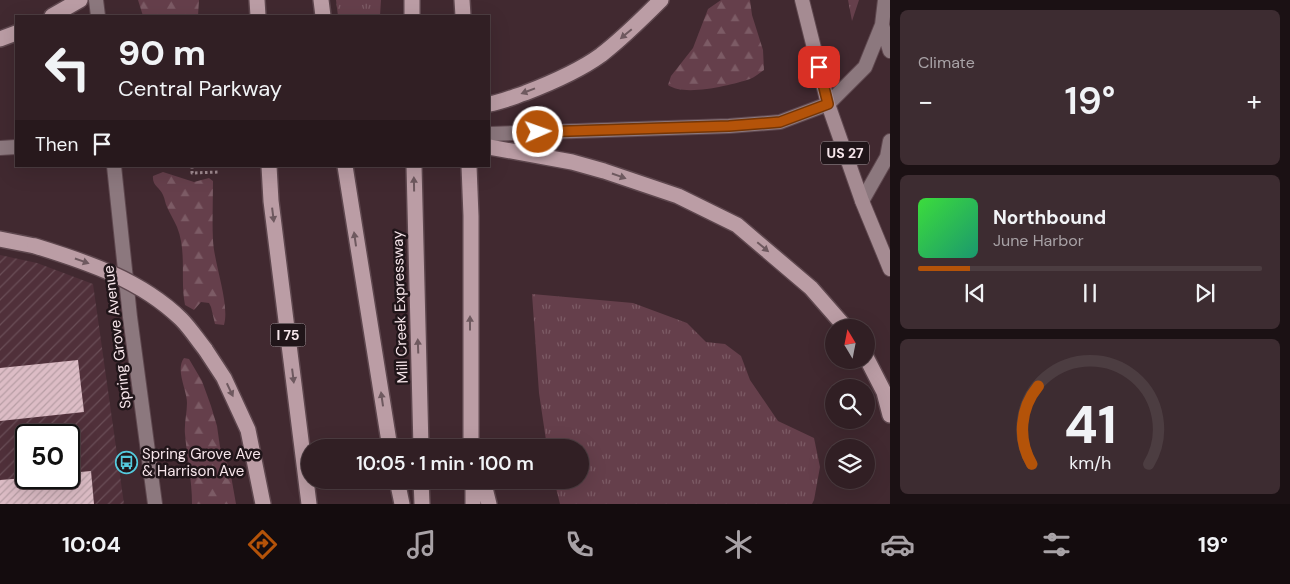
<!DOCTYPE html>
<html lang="en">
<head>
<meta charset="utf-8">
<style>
  :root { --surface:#311f24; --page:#3d2c31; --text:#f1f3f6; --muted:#a8a2a6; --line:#4c3d41; --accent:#b45309 }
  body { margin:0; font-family:"DM Sans",sans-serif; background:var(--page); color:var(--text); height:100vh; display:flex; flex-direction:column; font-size:19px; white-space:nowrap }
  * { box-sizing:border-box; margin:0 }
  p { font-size:16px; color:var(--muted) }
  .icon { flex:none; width:28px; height:28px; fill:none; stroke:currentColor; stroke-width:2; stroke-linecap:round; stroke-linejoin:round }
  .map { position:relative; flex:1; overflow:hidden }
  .side { display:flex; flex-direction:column; gap:10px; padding:10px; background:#1b1114; width:400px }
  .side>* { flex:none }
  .banner { position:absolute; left:15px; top:15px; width:475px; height:152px; border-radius:0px; box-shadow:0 5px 20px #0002,0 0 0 1px var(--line); background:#311f24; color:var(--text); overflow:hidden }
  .needle { width:32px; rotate:350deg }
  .fabs { position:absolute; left:825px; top:319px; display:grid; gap:10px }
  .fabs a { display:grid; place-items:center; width:50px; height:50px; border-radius:50%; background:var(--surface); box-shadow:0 5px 20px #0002,0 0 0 1px var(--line); font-size:25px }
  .speed { position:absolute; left:15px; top:424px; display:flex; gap:10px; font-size:25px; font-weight:700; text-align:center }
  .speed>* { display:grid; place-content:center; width:65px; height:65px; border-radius:50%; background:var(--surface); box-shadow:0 5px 20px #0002,0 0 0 1px var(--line); line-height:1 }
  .speed .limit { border:2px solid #111; border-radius:8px; background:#fff; color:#111 }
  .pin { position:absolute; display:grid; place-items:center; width:42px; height:42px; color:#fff; margin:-21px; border-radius:10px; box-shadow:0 2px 8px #0006 }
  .me { position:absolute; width:55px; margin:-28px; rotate:88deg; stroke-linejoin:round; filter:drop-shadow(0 0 4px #0008) }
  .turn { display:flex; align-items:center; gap:18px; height:105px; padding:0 20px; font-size:22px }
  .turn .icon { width:65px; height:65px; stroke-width:2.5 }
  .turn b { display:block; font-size:35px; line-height:42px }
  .then { display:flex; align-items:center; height:48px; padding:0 20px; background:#0003; gap:10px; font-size:19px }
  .big { font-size:38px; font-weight:600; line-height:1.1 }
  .side .card { flex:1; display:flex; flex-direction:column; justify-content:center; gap:8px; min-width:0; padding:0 18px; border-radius:8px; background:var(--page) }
  .side .dial { align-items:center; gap:0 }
  .dial svg { height:130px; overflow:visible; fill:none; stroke:var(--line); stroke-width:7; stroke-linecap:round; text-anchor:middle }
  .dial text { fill:var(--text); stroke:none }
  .song { display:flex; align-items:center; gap:15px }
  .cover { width:60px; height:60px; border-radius:8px; background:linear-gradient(135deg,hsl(120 70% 55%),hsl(160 70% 35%)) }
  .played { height:5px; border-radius:2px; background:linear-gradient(90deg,var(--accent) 15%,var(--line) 15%) }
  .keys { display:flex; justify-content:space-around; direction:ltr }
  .heat { display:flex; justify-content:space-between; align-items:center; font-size:28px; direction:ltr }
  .trip { position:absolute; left:301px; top:439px; width:288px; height:50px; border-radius:25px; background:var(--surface); box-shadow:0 5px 20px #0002,0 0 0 1px var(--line); font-weight:600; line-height:50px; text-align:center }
  .tabs { display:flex; height:80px; justify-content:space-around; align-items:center; background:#140c0e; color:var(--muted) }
  .tabs .icon { width:35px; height:35px }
  .tabs .on { color:var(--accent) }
  .tabs b { font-size:22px; color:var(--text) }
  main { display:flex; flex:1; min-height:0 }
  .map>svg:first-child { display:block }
  .industrial { fill:url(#industrial-furrows); fill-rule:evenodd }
  .grass { fill:url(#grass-tufts) }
  .forest { fill:url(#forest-firs) }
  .building { fill:url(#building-hatch) }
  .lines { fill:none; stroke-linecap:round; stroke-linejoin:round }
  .secondary-casing { stroke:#5e474e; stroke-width:16 }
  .primary-casing { stroke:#5e474e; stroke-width:16 }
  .motorway-casing { stroke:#5e474e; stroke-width:18 }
  .path { stroke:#a08b91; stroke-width:3; stroke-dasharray:2.5 2.5; stroke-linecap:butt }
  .secondary { stroke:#8c787e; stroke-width:14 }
  .primary { stroke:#a58b92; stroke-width:14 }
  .motorway { stroke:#bb9da5; stroke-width:15 }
  .motorway-bridge-casing { stroke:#5e474e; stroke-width:18; stroke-linecap:butt }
  .motorway-bridge { stroke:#bb9da5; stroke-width:15 }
  .oneway { fill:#6e595f }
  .route-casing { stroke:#753606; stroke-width:12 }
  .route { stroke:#b45309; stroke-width:9 }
  .labels { text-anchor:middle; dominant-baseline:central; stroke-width:5; stroke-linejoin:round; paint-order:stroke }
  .shield { fill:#201519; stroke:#b6a7ac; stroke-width:1 }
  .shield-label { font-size:14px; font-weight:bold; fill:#f7e6eb }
  .street-label { font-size:15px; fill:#f7e6eb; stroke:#201519 }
  .poi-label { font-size:15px; fill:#f7e6eb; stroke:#201519; text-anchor:start }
</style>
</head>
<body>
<main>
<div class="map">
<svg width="890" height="504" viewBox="0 0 890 504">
  <defs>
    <pattern id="industrial-furrows" width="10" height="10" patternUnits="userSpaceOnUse" patternTransform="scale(1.25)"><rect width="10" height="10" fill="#50303a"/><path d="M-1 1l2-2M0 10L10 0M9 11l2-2" fill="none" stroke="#6a4e57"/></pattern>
    <pattern id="grass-tufts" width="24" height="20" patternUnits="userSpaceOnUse" patternTransform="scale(1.25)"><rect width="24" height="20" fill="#653f4b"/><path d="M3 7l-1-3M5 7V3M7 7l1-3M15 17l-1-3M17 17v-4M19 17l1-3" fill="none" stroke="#7c5b65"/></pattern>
    <pattern id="forest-firs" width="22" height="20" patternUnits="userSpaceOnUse" patternTransform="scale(1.25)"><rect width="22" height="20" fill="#653f4b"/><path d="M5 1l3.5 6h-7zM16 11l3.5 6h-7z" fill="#7c5b65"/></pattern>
    <pattern id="building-hatch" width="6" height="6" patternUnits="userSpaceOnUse" patternTransform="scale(1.25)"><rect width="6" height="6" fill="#dcbcc5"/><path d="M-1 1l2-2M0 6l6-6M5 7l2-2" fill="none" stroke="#b89ea5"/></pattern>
  </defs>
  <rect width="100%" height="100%" fill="#412930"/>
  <path class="industrial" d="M0 255 37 263 93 284 124 504H0ZM26 435H69V478H26Z"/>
  <path class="grass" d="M336 0H381L380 16H338Z
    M848 0H859L852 21Z
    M532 294 633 303 687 323 706 342 725 344 741 356 750 380 778 421 814 438 820 467 814 500 812 504H560L554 480H580V448L547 447 539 393Z"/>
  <path class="forest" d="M138 0H199L198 16H143Z
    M721 0H750L752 15 763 50 764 70C759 73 755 77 750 79 732 85 684 97 668 85L671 76 693 48 708 9Z
    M163 172 194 182 209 178 213 181C213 201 212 221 213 240 214 264 230 304 224 325L215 324 211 307 209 303 201 302 194 310 185 305C180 280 187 251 177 227 174 220 170 214 167 207 165 203 165 199 163 195 160 187 152 186 153 176Z
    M184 358 189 359 202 381 211 406 217 426 220 447 230 470 236 504H192C192 480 187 458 185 434 184 424 187 413 187 403 187 390 175 370 184 358Z"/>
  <path class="building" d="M78 360 84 412 0 421V368Z
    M91 471 94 504H0V480L25 478H69V473Z"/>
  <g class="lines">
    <defs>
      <path id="secondary" d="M96 0 98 16
        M882 25 890 51
        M489 134 729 126 780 122 828 104 865 67 882 25 885 0
        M0 148 16 147
        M114 166 130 317 155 504
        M862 201 887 157 890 141"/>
      <path id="primary" d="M802 0 828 104 862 201 890 269"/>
      <path id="motorway" d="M257 0 258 16
        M321 0 323 16
        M412 0V16
        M462 0 463 16
        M52 16 80 0
        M0 39 16 33
        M489 104C502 102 513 97 525 93 551 83 579 71 601 55 623 38 642 19 661 0
        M489 147 572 162 604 171 678 196 737 225 811 288 846 328
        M269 166 271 201 309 504
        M345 166 390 448
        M414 166 421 448
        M469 166 471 216V448
        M0 239 35 246
        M205 349 224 378 248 430 263 504
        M866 357 884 392 890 415
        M397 480 402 504
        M421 480 422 504
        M473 480V504
        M483 480 489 504"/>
    </defs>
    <use href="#secondary" class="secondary-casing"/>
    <use href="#primary" class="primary-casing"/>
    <use href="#motorway" class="motorway-casing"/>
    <path class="path" d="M192 166V173L219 172"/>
    <use href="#secondary" class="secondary"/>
    <use href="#primary" class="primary"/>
    <use href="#motorway" class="motorway"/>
    <defs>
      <path id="motorway-bridge" d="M35 246C87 262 141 280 181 319 190 328 197 339 205 349"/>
    </defs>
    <use href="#motorway-bridge" class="motorway-bridge-casing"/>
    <use href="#motorway-bridge" class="motorway-bridge"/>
  </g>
  <defs><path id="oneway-solid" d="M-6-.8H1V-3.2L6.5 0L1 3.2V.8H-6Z" transform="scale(1.25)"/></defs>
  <g class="oneway">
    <use href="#oneway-solid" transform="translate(626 34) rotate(140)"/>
    <use href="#oneway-solid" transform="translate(528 91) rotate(159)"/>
    <use href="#oneway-solid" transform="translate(619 176) rotate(19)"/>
    <use href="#oneway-solid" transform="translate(414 184) rotate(-91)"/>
    <use href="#oneway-solid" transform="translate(273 215) rotate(83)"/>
    <use href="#oneway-solid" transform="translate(355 239) rotate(-98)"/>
    <use href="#oneway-solid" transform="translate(763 247) rotate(40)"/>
    <use href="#oneway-solid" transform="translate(82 261) rotate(19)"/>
    <use href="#oneway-solid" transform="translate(470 323) rotate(-90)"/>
    <use href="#oneway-solid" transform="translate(418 346) rotate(-92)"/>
    <use href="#oneway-solid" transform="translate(293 376) rotate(83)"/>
    <use href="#oneway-solid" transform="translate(230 390) rotate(65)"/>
    <use href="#oneway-solid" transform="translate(382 399) rotate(-98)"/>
  </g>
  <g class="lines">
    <defs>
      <path id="route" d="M538 132 729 126 780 122 828 104 819 67"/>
    </defs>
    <use href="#route" class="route-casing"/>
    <use href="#route" class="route"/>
  </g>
  <defs>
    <symbol id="bus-ring" viewBox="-11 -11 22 22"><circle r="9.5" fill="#201519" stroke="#54cadd" stroke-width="1.5"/><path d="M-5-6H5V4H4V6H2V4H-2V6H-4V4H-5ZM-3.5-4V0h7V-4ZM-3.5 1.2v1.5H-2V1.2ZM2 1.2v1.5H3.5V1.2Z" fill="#54cadd"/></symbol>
  </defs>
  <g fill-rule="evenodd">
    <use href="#bus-ring" x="114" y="450" width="25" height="25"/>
  </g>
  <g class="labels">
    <g class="shield">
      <rect x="821" y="141.5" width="48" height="23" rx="4"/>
      <rect x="270.5" y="323.5" width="35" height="23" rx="4"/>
    </g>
    <g class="shield-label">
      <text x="845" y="153">US 27</text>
      <text x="288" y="335">I 75</text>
    </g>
    <g class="street-label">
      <text transform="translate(400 307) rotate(-92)">Mill Creek Expressway</text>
      <text transform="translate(117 337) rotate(-97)">Spring Grove Avenue</text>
    </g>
    <g class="poi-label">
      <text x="142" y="454">Spring Grove Ave<tspan x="142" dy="17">&amp; Harrison Ave</tspan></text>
    </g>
  </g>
</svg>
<div class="fabs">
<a><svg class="needle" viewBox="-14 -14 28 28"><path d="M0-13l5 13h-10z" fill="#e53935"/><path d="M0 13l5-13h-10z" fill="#a8a2a6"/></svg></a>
<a><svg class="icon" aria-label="search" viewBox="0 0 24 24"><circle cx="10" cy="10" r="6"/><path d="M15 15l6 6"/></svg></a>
<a><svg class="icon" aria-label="layers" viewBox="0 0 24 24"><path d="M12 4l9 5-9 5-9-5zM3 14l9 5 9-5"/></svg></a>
</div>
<div class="speed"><div class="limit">50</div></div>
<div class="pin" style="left:819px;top:67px;background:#d93025"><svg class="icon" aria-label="arrive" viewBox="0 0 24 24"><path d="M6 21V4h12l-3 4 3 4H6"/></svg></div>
<svg class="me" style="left:538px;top:132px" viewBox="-20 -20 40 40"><circle r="17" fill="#b45309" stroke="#fff" stroke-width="3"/><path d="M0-11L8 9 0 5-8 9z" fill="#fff"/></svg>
<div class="trip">10:05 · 1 min · 100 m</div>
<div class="banner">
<div class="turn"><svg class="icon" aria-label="left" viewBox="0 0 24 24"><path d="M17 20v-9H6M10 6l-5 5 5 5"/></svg><div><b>90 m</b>Central Parkway</div></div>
<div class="then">Then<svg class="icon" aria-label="arrive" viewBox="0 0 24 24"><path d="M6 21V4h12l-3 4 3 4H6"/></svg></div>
</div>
</div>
<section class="side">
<div class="card"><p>Climate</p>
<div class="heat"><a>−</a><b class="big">19°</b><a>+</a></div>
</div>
<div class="card">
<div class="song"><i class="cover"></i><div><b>Northbound</b><p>June Harbor</p></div></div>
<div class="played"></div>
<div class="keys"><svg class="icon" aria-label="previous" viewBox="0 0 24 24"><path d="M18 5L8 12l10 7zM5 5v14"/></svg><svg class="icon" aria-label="pause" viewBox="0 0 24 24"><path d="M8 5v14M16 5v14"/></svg><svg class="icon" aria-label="next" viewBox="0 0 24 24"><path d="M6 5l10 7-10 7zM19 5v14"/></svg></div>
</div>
<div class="card dial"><svg viewBox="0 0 100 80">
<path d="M14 69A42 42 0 1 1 86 69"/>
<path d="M14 69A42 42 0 0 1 18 21" stroke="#b45309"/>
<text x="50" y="56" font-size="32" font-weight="700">41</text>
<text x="50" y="72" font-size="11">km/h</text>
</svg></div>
</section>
</main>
<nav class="tabs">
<b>10:04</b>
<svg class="icon on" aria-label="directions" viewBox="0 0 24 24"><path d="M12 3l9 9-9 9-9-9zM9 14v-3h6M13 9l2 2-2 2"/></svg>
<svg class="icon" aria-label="music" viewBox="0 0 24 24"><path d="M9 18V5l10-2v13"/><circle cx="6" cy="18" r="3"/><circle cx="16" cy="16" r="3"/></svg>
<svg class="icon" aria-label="phone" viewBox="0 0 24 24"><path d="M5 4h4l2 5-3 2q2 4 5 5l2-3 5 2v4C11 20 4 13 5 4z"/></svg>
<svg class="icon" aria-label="climate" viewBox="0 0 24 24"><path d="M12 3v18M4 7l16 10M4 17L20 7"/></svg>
<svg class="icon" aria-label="car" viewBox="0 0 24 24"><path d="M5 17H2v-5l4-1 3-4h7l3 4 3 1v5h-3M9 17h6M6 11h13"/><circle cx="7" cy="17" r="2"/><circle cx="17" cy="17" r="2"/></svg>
<svg class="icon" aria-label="filters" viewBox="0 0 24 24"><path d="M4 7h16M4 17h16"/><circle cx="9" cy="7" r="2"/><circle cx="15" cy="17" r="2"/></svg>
<b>19°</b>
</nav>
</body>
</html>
